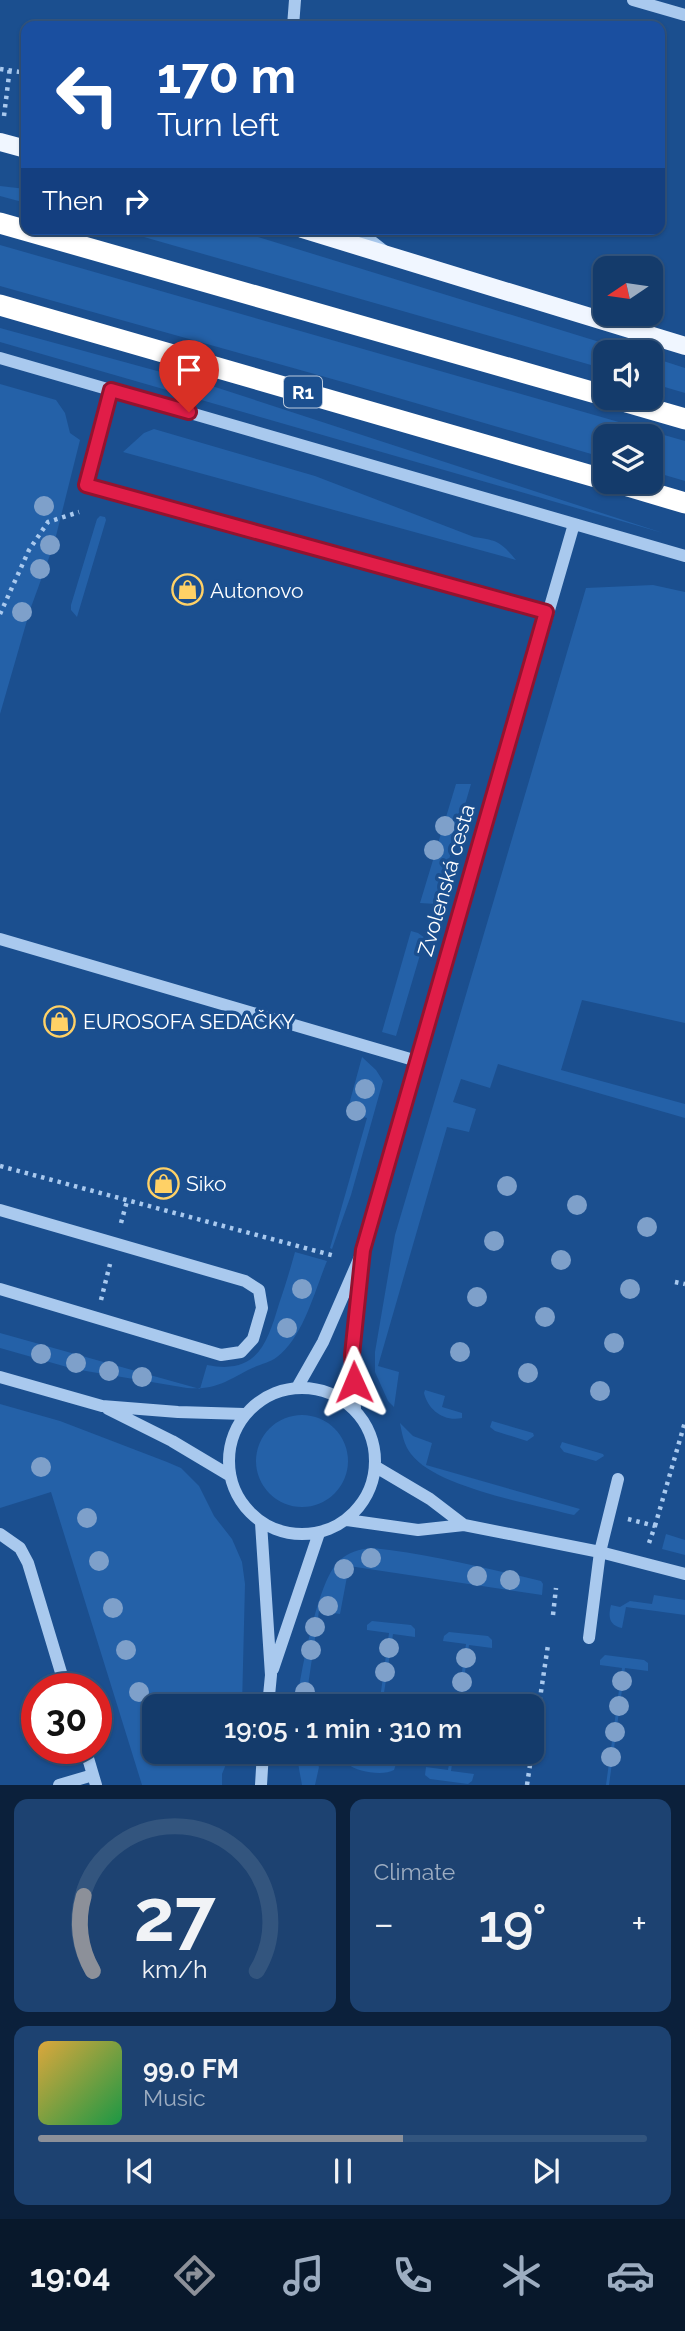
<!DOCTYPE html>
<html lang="en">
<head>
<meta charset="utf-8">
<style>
  :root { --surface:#143b6b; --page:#1d4271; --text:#f1f3f6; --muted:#9dadc1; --line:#33557e; --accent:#8c9099 }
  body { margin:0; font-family:Raleway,sans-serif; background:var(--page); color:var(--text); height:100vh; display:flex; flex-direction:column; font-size:26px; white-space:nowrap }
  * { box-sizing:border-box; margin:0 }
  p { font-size:23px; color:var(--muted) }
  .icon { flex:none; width:38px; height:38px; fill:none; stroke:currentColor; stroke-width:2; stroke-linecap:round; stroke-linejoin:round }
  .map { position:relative; height:1785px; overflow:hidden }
  .sheet { display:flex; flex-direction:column; gap:14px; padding:14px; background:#0b203b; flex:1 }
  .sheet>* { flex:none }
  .guide { position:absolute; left:21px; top:21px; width:644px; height:214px; border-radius:14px; box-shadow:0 2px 5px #0004,0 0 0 2px var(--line); background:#1a4fa0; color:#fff; overflow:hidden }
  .needle { width:46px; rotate:257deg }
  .buttons { position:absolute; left:593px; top:256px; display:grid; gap:14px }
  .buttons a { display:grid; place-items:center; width:70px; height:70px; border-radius:14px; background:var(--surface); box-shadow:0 2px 5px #0004,0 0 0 2px var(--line); font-size:35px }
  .speed { position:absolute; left:21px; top:1673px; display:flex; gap:14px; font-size:35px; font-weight:700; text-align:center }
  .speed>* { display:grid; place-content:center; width:91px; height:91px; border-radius:50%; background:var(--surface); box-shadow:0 2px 5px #0004,0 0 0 2px var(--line); line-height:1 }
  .speed .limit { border:10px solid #d22; background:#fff; color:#111 }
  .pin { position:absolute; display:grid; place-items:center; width:60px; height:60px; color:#fff; margin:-72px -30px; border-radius:50% 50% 50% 0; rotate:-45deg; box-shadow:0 0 7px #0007 }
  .pin .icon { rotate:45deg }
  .me { position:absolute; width:77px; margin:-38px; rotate:359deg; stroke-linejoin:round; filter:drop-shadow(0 0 5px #0008) }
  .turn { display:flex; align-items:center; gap:24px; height:147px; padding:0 21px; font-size:32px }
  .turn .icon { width:91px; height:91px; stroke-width:2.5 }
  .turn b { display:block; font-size:49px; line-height:60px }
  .then { display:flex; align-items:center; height:66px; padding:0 21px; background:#0003; gap:14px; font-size:26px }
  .big { font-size:52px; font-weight:600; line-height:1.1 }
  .sheet .tile { flex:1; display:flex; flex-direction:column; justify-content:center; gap:10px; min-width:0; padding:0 24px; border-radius:14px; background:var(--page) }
  .sheet .dial { align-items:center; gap:0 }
  .dial svg { height:182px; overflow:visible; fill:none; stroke:var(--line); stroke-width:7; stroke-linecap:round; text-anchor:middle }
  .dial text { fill:var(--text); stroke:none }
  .song { display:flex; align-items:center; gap:21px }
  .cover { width:84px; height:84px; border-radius:10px; background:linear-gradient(135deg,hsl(40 70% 55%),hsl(140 70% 35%)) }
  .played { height:7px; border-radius:4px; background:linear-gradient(90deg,var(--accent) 60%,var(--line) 60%) }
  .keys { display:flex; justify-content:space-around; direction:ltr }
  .heat { display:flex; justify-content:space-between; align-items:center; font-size:38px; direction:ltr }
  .sheet .tiles { flex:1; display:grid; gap:14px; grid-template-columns:1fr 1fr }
  .tile:last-child { grid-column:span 2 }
  .trip { position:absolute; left:142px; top:1694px; width:402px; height:70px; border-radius:14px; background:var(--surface); box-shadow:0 2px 5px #0004,0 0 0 2px var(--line); font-weight:600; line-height:70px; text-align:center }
  .tab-bar { display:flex; height:112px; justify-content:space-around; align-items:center; background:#08182b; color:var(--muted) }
  .tab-bar .icon { width:49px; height:49px }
  .tab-bar .current { color:var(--accent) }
  .tab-bar b { font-size:32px; color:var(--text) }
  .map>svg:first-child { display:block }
  .green { fill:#2461a8 }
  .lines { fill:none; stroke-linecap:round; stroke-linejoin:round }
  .path { stroke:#a9c9ee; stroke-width:4.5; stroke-dasharray:3.5 5; stroke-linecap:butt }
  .minor { stroke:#a9c9ee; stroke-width:12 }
  .major { stroke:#f0f6ff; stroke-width:18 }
  .highway { stroke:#fff; stroke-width:21 }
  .tree { fill:#7ea0ca }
  .route-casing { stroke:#92132f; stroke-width:18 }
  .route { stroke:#e11d48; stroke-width:12 }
  .labels { text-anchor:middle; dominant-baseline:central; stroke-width:7; stroke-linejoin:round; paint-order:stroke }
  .shield { fill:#1b4f8f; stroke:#bbcadd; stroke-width:2 }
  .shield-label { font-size:19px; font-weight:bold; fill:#fff }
  .poi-label { font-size:21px; fill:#fff; stroke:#1b4f8f; text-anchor:start }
  .street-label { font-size:21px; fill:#fff; stroke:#1b4f8f }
</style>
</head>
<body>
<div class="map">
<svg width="685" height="1785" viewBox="0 0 685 1785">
  <rect width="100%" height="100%" fill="#1b4f8f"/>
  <path class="green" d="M0 186 26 189V203L0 196Z
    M116 229H232L632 352H606L605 369Z
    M0 245 685 441V481L651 471V436H606L605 458 350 384 0 286Z
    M0 328 212 386 663 533 0 342Z
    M651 357 685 368V393L651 383Z
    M0 384 56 400 65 413 70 433 80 440 54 544 30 610 0 714Z
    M154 429 315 476 474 537C497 540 501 542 516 560L123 452 144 433Z
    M100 516 105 517 106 520 77 617 71 610V605L97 519Z
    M653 585 685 592V1023L582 1000 561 1070 685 1104V1118L498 1064 490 1088 461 1079 453 1102 476 1109 469 1132 447 1127 378 1366 399 1372 394 1407 388 1401 375 1372V1352L395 1235 586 588Z
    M456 784H471L436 904 420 903Z
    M411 931 418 933 425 938 396 1036 382 1032Z
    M362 1057 376 1070 383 1081 351 1195 332 1249 330 1248 367 1118 347 1112Z
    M295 1252 327 1261C315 1290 303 1338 277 1357 269 1363 257 1365 248 1370 225 1382 215 1390 187 1388L74 1369 0 1348V1333L200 1389 207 1365C257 1375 267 1344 279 1304 285 1287 290 1270 295 1252Z
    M425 1390 445 1396 442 1407 462 1413V1418C444 1422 428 1410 424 1393Z
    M0 1404 60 1421 167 1462 181 1468 199 1486 214 1516 232 1539 242 1562 245 1584 242 1706H154V1752H231L222 1774V1785H142L51 1492 0 1508Z
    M256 1461a46 46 0 1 1 92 0a46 46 0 1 1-92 0Z
    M492 1421 533 1433 534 1436 527 1441 495 1431 490 1427Z
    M400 1423 413 1436 432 1443 426 1465 580 1509 574 1515 569 1514C528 1503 436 1487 411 1454 404 1445 402 1434 400 1423Z
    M562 1442 603 1454 604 1456 596 1461 564 1452 560 1447Z
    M666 1534 685 1540V1555L662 1549Z
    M372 1548C430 1554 485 1568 541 1581L543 1584 542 1595 349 1566 340 1614 319 1611 305 1706H296C301 1674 317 1583 338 1562 348 1552 359 1549 372 1548Z
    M654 1595 685 1600V1615L626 1607 622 1628C609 1625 608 1617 611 1605L620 1607 630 1601 652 1604Z
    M372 1621 411 1625 415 1629V1637L393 1634 382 1706H379L389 1633 367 1630V1625Z
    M449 1632 488 1636 492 1640V1648L469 1645 460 1706H457L466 1644 443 1641 444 1636Z
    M605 1655 644 1660 648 1663V1671L625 1668 609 1785H606L622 1668 600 1665V1660Z
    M296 1752H299L298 1760 316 1762 319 1767 315 1785H302Z
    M372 1752H375L374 1760 396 1764 394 1770C383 1776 357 1772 348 1764V1756L370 1760Z
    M451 1752H454L451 1771 474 1774 472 1781 468 1784 430 1779 425 1775 426 1767 448 1770Z"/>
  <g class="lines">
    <path class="path" d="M0 69 26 73
      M4 116 10 67
      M504 231 505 229
      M0 614 29 550 48 522 79 512
      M0 1166 335 1256
      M121 1223 127 1201
      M675 1282 685 1284
      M101 1300 110 1264
      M628 1519 655 1526 649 1543
      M655 1526 685 1422
      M553 1615 556 1588
      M527 1785 548 1645"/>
    <path class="minor" d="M633 0 685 15
      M293 26 295 0
      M356 229 384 251
      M0 358 685 556
      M111 390 87 485 546 612
      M0 939 417 1061
      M0 1210 245 1281 259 1290 262 1308 253 1339 241 1352 221 1355 0 1289
      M0 1377 102 1406 178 1412 244 1414
      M298 1386 323 1342 363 1250 574 524
      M229 1461a73 73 0 1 1 146 0a73 73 0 1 1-146 0Z
      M108 1409 172 1441 229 1475
      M355 1409 352 1355 361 1264
      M376 1467 430 1499 464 1525
      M347 1520 418 1530 464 1525 600 1552 685 1574
      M261 1523 271 1675 268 1706
      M0 1534 20 1548 28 1563 66 1689
      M589 1638 600 1552 618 1479
      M273 1669 319 1533
      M85 1748 96 1785
      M59 1785 93 1775
      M261 1785 263 1752"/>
    <path class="major" d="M0 142 26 149
      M302 229 685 346"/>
    <path class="highway" d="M0 223 606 396
      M0 305 606 480
      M609 397 685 419
      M611 481 685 503"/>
  </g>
  <g class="tree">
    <circle cx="44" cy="506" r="10"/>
    <circle cx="50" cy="545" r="10"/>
    <circle cx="40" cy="569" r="10"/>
    <circle cx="22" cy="612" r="10"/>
    <circle cx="445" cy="826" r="10"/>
    <circle cx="434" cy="850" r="10"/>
    <circle cx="365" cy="1089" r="10"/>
    <circle cx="356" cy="1111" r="10"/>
    <circle cx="507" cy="1186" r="10"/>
    <circle cx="577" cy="1205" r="10"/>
    <circle cx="647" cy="1227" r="10"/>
    <circle cx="494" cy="1241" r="10"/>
    <circle cx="561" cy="1260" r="10"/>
    <circle cx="302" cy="1289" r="10"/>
    <circle cx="630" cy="1289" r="10"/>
    <circle cx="477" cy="1297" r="10"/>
    <circle cx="545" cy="1317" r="10"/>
    <circle cx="287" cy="1328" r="10"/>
    <circle cx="614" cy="1343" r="10"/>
    <circle cx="460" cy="1352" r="10"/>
    <circle cx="41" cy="1354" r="10"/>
    <circle cx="76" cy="1363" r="10"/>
    <circle cx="109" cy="1371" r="10"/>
    <circle cx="528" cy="1373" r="10"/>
    <circle cx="142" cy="1377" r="10"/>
    <circle cx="600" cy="1391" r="10"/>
    <circle cx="41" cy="1467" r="10"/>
    <circle cx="87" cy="1518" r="10"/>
    <circle cx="371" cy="1558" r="10"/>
    <circle cx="99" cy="1561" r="10"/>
    <circle cx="344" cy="1569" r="10"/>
    <circle cx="477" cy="1576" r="10"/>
    <circle cx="510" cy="1580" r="10"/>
    <circle cx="328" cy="1606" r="10"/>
    <circle cx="113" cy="1608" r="10"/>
    <circle cx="315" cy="1627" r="10"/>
    <circle cx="389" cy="1648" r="10"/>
    <circle cx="126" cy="1650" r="10"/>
    <circle cx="311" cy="1650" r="10"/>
    <circle cx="466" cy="1658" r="10"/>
    <circle cx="385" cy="1672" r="10"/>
    <circle cx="622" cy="1681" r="10"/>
    <circle cx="462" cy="1682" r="10"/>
    <circle cx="139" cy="1692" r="10"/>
    <circle cx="305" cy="1692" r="10"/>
    <circle cx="619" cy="1706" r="10"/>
    <circle cx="615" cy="1732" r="10"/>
    <circle cx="611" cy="1757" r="10"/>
  </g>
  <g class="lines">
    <defs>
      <path id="route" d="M189 412 111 390 86 485 546 612 363 1250 352 1355 354 1382"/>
    </defs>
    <use href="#route" class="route-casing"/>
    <use href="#route" class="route"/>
  </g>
  <defs>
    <symbol id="shop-ring" viewBox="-11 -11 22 22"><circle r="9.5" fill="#1b4f8f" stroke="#ffd166" stroke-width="1.5"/><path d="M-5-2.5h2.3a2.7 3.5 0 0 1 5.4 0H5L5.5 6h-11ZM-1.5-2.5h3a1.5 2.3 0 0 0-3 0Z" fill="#ffd166"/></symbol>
  </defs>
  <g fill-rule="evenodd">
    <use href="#shop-ring" x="170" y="572" width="35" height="35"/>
    <use href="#shop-ring" x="42" y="1004" width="35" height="35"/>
    <use href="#shop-ring" x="146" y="1166" width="35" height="35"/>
  </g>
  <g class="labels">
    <rect class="shield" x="284" y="376.5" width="38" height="31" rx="5"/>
    <g class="shield-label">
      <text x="303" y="392">R1</text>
    </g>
    <g class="poi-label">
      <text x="210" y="590">Autonovo</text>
      <text x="83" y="1021">EUROSOFA SEDAČKY</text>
      <text x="186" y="1183">Siko</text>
    </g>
    <g class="street-label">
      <text transform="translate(446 880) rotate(-74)">Zvolenská cesta</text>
    </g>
  </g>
</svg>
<div class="buttons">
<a><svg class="needle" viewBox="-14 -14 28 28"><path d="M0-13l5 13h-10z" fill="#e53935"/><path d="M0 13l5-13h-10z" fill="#9dadc1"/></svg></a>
<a><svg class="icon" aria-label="sound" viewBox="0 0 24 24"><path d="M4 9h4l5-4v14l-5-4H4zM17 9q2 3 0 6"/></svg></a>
<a><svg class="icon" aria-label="layers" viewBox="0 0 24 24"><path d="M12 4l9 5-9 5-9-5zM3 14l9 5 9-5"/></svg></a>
</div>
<div class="speed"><div class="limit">30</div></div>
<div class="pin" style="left:189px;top:412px;background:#d93025"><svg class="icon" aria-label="arrive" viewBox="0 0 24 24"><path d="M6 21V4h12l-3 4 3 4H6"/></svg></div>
<svg class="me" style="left:354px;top:1382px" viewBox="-20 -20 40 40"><path d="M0-17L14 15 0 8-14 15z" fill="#e11d48" stroke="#fff" stroke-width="4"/></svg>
<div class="trip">19:05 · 1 min · 310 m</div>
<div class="guide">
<div class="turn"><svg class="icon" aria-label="left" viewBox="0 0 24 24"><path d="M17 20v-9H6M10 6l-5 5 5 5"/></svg><div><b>170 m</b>Turn left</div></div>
<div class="then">Then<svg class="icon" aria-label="right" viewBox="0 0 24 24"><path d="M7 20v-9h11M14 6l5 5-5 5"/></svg></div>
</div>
</div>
<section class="sheet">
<div class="tiles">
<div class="tile dial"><svg viewBox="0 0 100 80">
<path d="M14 69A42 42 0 1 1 86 69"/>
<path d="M14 69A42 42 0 0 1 10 36" stroke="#8c9099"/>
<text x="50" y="56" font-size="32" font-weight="700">27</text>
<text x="50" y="72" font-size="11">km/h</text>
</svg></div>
<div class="tile"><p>Climate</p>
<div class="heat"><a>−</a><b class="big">19°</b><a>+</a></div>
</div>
<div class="tile">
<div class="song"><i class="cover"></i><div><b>99.0 FM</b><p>Music</p></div></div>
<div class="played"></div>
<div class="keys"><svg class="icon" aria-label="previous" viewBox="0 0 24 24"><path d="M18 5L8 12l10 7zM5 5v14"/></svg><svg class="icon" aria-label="pause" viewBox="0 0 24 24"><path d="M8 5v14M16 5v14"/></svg><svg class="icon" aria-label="next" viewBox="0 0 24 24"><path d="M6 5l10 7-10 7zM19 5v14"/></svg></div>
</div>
</div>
</section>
<nav class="tab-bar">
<b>19:04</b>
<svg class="icon current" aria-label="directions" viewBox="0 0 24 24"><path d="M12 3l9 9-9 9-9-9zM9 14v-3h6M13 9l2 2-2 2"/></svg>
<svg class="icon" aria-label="music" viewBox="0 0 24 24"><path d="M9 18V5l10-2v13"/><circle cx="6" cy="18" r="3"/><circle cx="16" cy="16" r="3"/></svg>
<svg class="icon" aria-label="phone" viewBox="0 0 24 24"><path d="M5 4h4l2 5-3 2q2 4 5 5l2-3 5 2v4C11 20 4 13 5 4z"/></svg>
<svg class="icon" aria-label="climate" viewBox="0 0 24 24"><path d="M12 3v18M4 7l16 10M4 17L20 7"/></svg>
<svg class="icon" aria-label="car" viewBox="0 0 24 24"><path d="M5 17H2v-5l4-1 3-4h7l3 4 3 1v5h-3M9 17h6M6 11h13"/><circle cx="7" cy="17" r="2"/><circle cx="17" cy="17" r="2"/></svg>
</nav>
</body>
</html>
